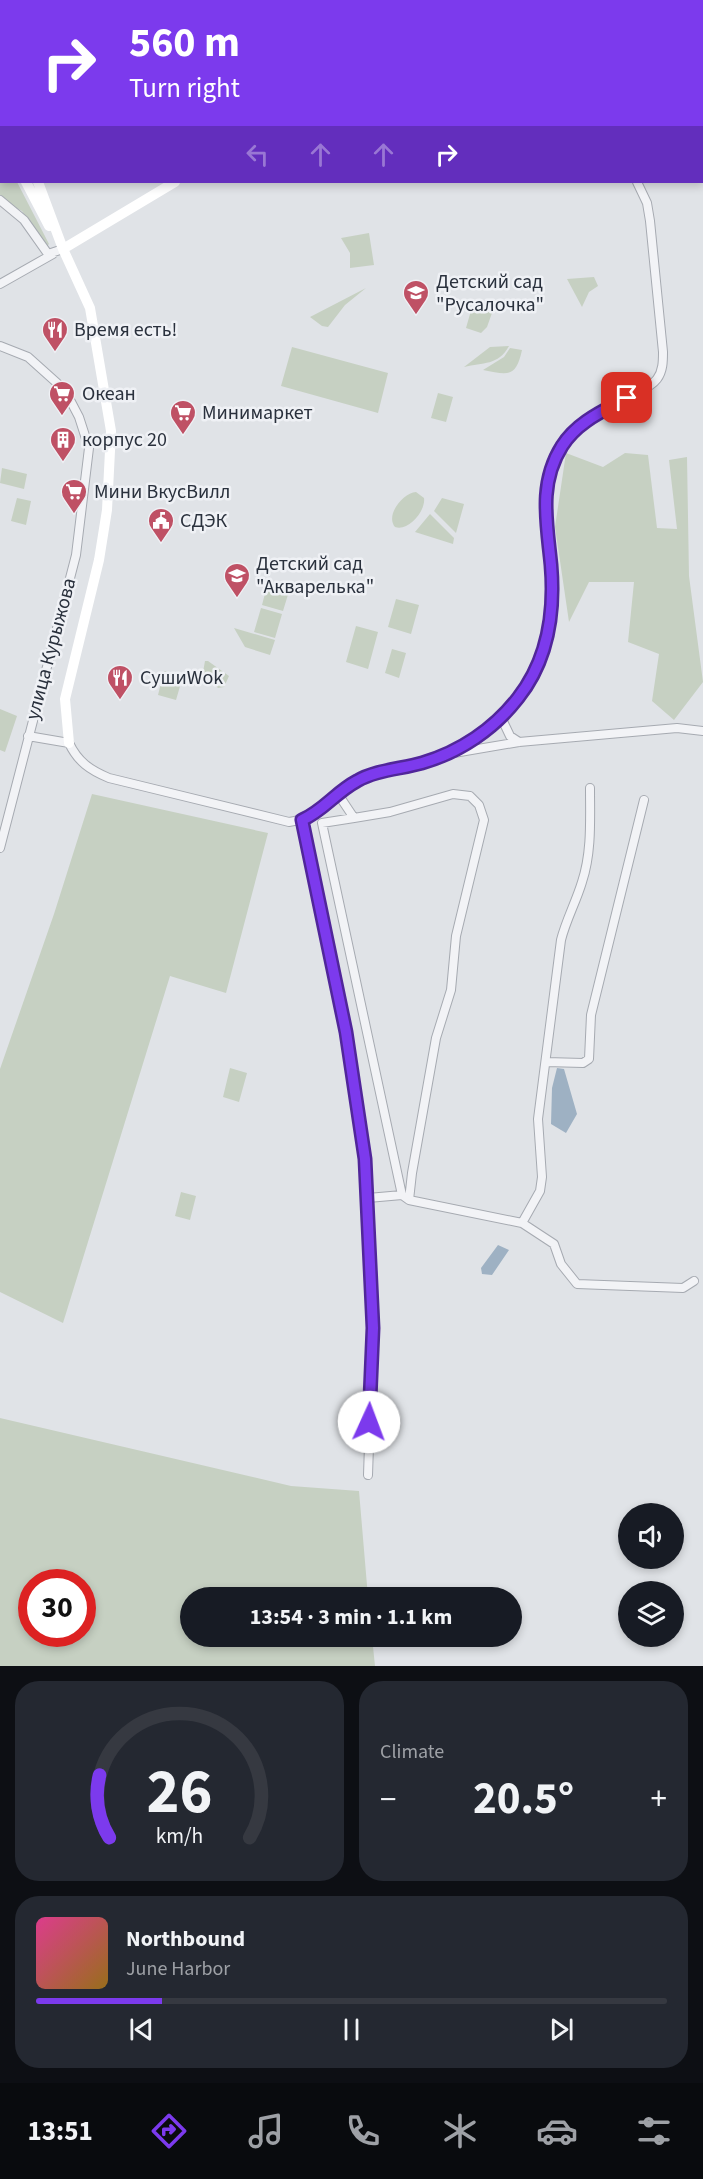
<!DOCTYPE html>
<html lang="en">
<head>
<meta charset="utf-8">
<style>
  :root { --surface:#171b24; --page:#242831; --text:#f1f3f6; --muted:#9ea1a6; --line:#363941; --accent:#7c3aed }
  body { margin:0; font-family:"Source Sans 3",sans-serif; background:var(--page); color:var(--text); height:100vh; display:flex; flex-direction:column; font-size:22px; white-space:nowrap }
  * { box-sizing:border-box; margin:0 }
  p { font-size:20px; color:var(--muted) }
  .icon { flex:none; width:33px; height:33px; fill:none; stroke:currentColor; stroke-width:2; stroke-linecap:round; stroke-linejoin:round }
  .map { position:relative; height:1666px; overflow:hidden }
  .drawer { display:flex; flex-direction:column; gap:15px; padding:15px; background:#0d0f14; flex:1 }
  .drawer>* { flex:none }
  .guide { position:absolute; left:0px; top:0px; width:704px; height:183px; box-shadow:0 3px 9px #0003; background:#7c3aed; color:#fff; overflow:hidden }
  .fabs { position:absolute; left:618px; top:1503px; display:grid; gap:12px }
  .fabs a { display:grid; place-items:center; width:66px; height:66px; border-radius:50%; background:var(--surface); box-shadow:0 3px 9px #0003; font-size:30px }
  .speed { position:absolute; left:18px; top:1569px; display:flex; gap:12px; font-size:30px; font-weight:700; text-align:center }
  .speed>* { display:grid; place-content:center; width:78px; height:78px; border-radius:50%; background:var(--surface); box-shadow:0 3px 9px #0003; line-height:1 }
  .speed .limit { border:9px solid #d22; background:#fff; color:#111 }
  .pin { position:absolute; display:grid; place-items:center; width:51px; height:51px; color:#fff; margin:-26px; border-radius:12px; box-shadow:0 3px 9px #0006 }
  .me { position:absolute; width:66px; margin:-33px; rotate:2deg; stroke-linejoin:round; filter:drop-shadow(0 0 4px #0008) }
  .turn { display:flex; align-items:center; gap:21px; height:126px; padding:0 30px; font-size:27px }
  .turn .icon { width:78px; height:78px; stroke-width:2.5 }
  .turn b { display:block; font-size:42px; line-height:51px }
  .lanes { display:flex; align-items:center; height:57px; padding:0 30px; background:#0003; justify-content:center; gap:30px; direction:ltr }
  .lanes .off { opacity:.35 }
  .big { font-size:45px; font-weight:700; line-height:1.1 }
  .drawer .widget { flex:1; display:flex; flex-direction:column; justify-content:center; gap:9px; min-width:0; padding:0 21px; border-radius:24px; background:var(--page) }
  .drawer .dial { align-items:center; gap:0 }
  .dial svg { height:156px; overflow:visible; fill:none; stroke:var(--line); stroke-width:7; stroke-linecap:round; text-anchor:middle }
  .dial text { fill:var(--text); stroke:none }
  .song { display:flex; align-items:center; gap:18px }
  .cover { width:72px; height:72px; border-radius:9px; background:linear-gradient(135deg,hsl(330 70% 55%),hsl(40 70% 35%)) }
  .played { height:6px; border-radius:3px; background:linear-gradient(90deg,var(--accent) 20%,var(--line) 20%) }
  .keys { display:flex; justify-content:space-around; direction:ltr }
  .heat { display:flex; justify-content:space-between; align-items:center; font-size:33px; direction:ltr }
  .drawer .tiles { flex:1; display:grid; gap:15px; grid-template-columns:1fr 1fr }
  .widget:last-child { grid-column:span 2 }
  .trip { position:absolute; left:180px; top:1587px; width:342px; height:60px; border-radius:30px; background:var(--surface); box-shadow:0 3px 9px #0003; font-weight:700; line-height:60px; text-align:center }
  .menu { display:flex; height:96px; justify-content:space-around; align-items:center; background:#090b0e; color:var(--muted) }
  .menu .icon { width:42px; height:42px }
  .menu .current { color:var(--accent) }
  .menu b { font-size:27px; color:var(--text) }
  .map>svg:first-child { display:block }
  .green { fill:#c6d0c2; fill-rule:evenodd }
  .water { fill:#9eb1c3 }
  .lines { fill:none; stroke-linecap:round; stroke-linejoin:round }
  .street-casing { stroke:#a6aab1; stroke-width:10 }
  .highway-casing { stroke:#89919c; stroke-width:16 }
  .street { stroke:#f2f3f6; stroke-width:8 }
  .secondary { stroke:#fff; stroke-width:10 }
  .highway { stroke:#fff; stroke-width:14 }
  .route-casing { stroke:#51269a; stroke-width:15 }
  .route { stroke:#7c3aed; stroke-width:10 }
  .labels { text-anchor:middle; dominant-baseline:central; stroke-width:5; stroke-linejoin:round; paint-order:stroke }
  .poi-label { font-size:20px; fill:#2a313d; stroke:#eff1f5; text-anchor:start }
  .street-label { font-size:20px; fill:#2a313d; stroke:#eff1f5 }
</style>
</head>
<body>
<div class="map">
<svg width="703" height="1666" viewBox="0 0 703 1666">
  <rect width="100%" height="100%" fill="#e0e3e7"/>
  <path class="green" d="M0 148 2 182H17L49 244 46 247 22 211 0 200Z
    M369 233 374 265 350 268V253L341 238Z
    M594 277 598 286 589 292 582 307 567 279Z
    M366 288 345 305 328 327 322 326 310 317Z
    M472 307 492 313 487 327 481 333 466 328Z
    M509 346C498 366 483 362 464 367L490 347Z
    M292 347 388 373 378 413 281 386Z
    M510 348 522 350C516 378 508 375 483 370L504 357Z
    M438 393 453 397 446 422 431 418Z
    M566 453 603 467 625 453 648 455 657 528 677 529 669 460 687 457 689 576 703 682 674 720 652 701 659 654 628 642 634 582H589L569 622 555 527Z
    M2 468 27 474 24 489 0 483Z
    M416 492 424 498C426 511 408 532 395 527 385 515 403 493 416 492Z
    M17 498 31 501 26 525 11 521Z
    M442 498 464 504 456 533 434 511Z
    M430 514 454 538 453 544 415 532Z
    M268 582 290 588 283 611 262 605Z
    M396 599 419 605 411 634 388 627Z
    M261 608 282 614 275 638 254 632Z
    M356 626 378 632 368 669 346 662Z
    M234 628 275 640 270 655 245 647Z
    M392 649 406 653 399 678 385 673Z
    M205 661H208L229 676 224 687 218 688 203 672Z
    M164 671 183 676 176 700 158 695Z
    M0 709 17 716 5 752 0 750Z
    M92 794 268 833 226 993 170 976 63 1323 0 1292V1069L54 914Z
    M230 1068 247 1073 239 1102 223 1097Z
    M181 1192 196 1196 190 1220 175 1216Z
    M0 1418 291 1486 359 1491 368 1597 190 1598V1636L372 1637 375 1666H0ZM82 1582V1634H32V1582Z"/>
  <path class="water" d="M557 1068 564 1069 577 1114 566 1133 551 1124 552 1088Z
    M498 1245 509 1250 492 1275 482 1274 481 1268Z"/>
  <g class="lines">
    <defs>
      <path id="street" d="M0 200 24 220 48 254 63 249
        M0 284 53 254
        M0 346 28 357 57 383 68 396 79 417 89 448 76 555 0 848
        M501 717 510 736 519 742
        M28 736 69 743C78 762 90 770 109 778L289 822C322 818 338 786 369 775 395 766 423 765 448 754 529 716 560 641 550 556 545 518 540 481 562 446 578 421 606 409 631 396 640 391 651 387 657 379 663 371 663 361 663 352L650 221 647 203 637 182
        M454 753 519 742 677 728 703 731
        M338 794 354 818 322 823 402 1195 409 1200 522 1223 554 1244 561 1264 577 1284 683 1288 694 1281
        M354 818 390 812 453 794 470 796 479 805 484 820 456 936 451 990 436 1038 412 1173 409 1200
        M302 820 346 1032 365 1159 373 1328 368 1475
        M546 1062 583 1063 589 1059 591 1015 644 800
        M368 1198 402 1195
        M522 1223 540 1191 542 1177 538 1119 561 940C566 920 576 902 582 882 592 852 590 819 590 788"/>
      <path id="highway" d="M241 2 244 0
        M306 2 309 0
        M0 107 2 106
        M0 131 2 130"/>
    </defs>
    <use href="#street" class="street-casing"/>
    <use href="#highway" class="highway-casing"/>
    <use href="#street" class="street"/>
    <path class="secondary" d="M400 0V2
      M29 2 33 0
      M0 14H2
      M0 80 2 83
      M0 117 2 121
      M26 182 49 226
      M38 182 63 249 90 308 111 431 107 510 99 560 65 699 69 743
      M63 249 175 182"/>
    <use href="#highway" class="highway"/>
  </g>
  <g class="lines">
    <defs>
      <path id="route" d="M369 1422 373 1328 365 1159 346 1032 302 820C323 811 336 792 357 781 376 770 401 769 422 763 460 752 494 729 518 698 548 660 555 612 551 565 547 523 538 484 562 446 577 422 603 411 627 398"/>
    </defs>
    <use href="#route" class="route-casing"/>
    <use href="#route" class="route"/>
  </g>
  <defs>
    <symbol id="school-pin" viewBox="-11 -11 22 30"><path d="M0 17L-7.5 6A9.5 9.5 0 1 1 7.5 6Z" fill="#bf5165" stroke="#eff1f5"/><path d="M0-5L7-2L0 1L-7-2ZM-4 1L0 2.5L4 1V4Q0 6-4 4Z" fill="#fff"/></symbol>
    <symbol id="restaurant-pin" viewBox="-11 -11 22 30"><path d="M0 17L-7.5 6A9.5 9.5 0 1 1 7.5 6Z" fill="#bf5165" stroke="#eff1f5"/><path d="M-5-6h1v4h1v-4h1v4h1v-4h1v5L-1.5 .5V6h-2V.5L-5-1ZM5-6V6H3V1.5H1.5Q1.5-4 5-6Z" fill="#fff"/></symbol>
    <symbol id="supermarket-pin" viewBox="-11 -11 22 30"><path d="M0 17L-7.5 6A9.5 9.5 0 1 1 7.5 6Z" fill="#bf5165" stroke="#eff1f5"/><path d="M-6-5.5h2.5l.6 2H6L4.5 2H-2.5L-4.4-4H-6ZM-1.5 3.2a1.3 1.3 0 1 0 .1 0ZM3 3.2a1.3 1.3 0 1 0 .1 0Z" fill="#fff"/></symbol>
    <symbol id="building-pin" viewBox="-11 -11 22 30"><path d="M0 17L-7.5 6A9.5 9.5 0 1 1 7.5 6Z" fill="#bf5165" stroke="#eff1f5"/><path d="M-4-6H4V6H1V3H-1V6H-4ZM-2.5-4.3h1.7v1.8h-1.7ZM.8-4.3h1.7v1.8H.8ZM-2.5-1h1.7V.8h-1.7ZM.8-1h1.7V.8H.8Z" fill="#fff"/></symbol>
    <symbol id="civic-pin" viewBox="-11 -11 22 30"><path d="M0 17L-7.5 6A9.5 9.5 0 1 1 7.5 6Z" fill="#bf5165" stroke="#eff1f5"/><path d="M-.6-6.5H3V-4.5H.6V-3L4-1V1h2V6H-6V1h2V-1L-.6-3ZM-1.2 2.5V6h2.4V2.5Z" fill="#fff"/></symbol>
  </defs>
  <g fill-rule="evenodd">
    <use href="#school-pin" x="401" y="278" width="30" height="40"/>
    <use href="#restaurant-pin" x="40" y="315" width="30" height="40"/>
    <use href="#supermarket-pin" x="47" y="379" width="30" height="40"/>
    <use href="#supermarket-pin" x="168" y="398" width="30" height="40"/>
    <use href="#building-pin" x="48" y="425" width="30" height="40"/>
    <use href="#supermarket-pin" x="59" y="477" width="30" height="40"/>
    <use href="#civic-pin" x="146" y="506" width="30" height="40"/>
    <use href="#school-pin" x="222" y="561" width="30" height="40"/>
    <use href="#restaurant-pin" x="105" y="663" width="30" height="40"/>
  </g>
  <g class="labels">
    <g class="poi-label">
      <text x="436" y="282">Детский сад<tspan x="436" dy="23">"Русалочка"</tspan></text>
      <text x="74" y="330">Время есть!</text>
      <text x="82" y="394">Океан</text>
      <text x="202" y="413">Минимаркет</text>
      <text x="82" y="440">корпус 20</text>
      <text x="94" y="492">Мини ВкусВилл</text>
      <text x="180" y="521">СДЭК</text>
      <text x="256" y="564">Детский сад<tspan x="256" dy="23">"Акварелька"</tspan></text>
      <text x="140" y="678">СушиWok</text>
    </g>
    <g class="street-label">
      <text transform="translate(51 649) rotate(-75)">улица Курыжова</text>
    </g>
  </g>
</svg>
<div class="fabs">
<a><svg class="icon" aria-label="sound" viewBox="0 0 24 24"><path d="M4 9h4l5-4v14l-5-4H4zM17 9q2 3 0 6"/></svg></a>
<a><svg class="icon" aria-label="layers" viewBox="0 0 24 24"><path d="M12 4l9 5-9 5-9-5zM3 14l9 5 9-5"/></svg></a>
</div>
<div class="speed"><div class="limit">30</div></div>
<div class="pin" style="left:627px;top:398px;background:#d93025"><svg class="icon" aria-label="arrive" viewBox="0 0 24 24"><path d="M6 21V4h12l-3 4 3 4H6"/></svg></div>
<svg class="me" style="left:369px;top:1422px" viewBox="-20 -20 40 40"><circle r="19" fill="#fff"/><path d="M0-13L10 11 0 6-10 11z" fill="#7c3aed"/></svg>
<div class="trip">13:54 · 3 min · 1.1 km</div>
<div class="guide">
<div class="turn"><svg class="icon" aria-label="right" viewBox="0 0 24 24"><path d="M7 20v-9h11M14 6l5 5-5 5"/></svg><div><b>560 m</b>Turn right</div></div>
<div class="lanes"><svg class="icon off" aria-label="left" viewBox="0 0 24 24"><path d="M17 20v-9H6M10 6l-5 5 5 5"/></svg><svg class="icon off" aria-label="ahead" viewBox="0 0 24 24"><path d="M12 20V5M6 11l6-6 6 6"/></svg><svg class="icon off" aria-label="ahead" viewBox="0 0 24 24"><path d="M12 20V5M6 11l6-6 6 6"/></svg><svg class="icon" aria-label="right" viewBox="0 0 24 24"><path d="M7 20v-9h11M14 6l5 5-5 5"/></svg></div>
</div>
</div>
<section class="drawer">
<div class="tiles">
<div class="widget dial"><svg viewBox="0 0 100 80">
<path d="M14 69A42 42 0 1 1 86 69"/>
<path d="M14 69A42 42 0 0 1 9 37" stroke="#7c3aed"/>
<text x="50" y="56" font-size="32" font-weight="700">26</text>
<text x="50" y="72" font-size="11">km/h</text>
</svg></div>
<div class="widget"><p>Climate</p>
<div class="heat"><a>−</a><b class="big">20.5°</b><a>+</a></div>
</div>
<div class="widget">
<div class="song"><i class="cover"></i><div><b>Northbound</b><p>June Harbor</p></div></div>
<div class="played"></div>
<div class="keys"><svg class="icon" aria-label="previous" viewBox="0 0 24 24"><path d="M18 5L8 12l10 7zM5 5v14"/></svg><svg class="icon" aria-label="pause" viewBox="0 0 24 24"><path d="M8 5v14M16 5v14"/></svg><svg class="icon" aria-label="next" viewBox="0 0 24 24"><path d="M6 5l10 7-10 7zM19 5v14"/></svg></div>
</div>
</div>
</section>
<nav class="menu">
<b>13:51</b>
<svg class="icon current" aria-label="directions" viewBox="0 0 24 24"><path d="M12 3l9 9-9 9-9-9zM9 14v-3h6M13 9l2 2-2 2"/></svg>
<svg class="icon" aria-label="music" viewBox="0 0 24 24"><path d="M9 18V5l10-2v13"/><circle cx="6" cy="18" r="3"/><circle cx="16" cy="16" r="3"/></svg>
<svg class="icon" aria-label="phone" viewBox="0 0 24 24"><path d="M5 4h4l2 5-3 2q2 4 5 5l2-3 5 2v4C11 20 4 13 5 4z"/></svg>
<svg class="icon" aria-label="climate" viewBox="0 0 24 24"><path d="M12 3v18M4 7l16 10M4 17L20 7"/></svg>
<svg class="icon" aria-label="car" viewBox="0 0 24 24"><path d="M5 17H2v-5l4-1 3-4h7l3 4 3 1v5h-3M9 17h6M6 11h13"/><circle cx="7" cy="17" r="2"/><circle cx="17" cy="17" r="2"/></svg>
<svg class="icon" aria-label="filters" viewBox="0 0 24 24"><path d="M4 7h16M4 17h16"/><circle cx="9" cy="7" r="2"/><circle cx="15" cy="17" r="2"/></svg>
</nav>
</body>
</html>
